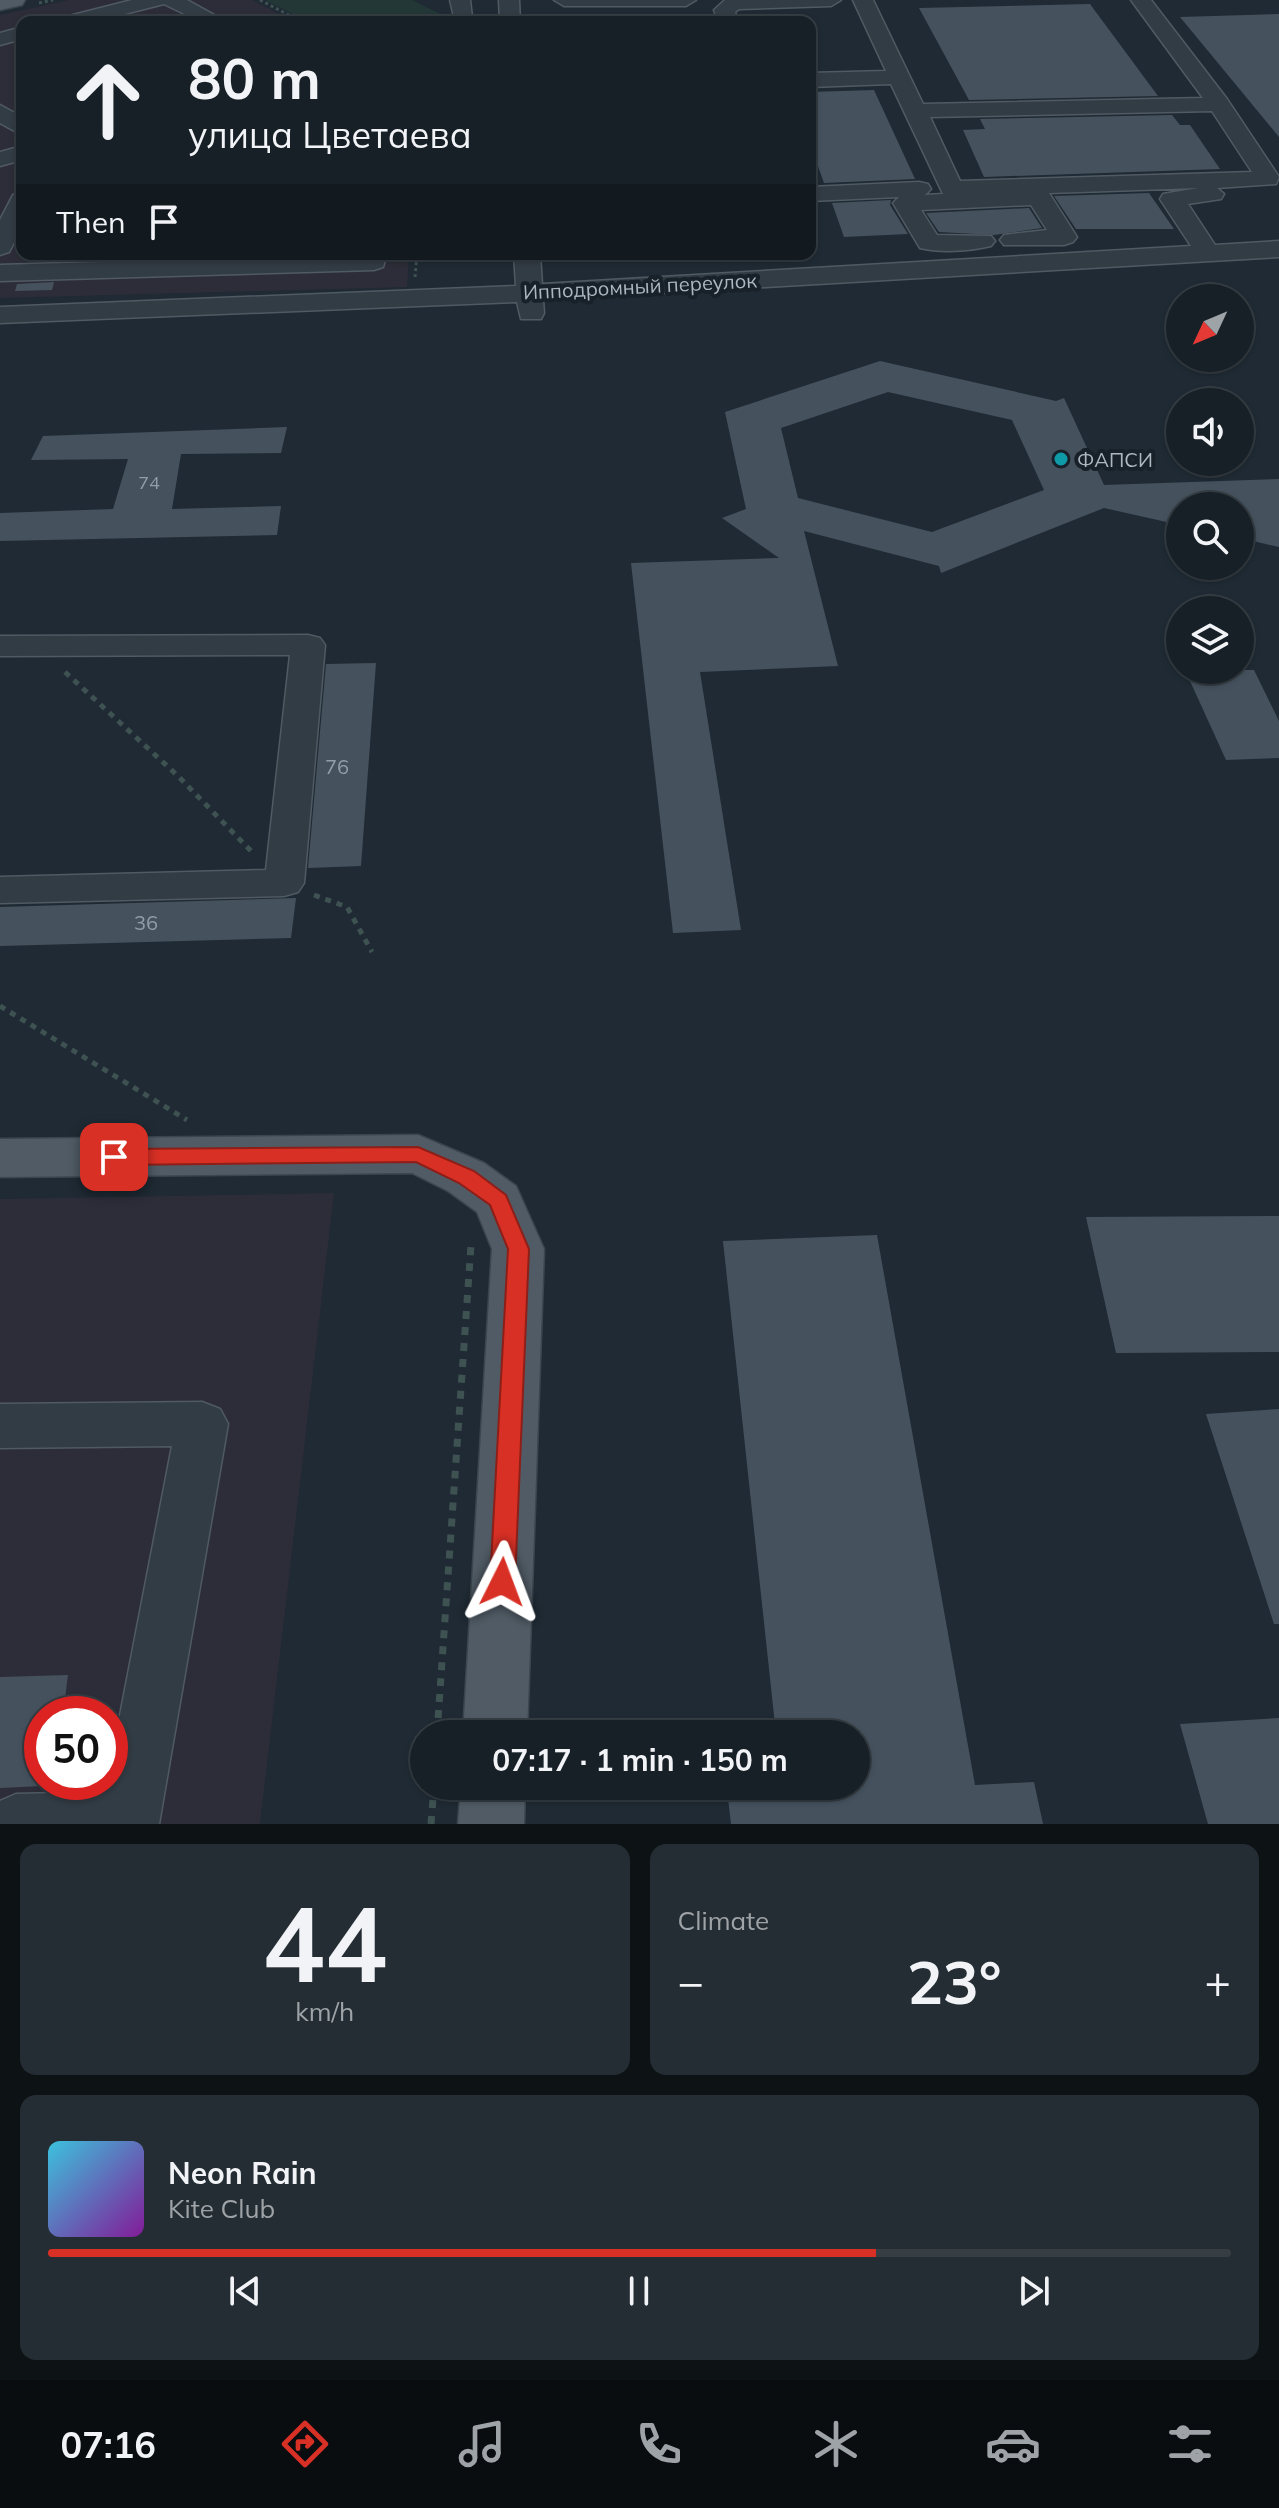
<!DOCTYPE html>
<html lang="en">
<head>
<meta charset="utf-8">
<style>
  :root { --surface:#172027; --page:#242d33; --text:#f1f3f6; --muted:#9ea3a7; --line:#363e44; --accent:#d93025 }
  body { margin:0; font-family:Mulish,sans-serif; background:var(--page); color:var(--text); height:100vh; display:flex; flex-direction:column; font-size:30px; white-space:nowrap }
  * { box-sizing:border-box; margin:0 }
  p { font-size:26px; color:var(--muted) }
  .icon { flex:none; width:44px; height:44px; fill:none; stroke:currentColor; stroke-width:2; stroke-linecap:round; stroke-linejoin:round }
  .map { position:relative; height:1824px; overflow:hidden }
  .side { display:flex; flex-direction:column; gap:20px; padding:20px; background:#0d1215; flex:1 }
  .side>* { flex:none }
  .top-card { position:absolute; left:16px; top:16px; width:800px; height:244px; border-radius:16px; box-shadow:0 2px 6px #0004,0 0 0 2px var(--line); background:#172027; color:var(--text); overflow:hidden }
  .needle { width:52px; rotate:226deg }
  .fabs { position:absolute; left:1166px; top:284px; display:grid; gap:16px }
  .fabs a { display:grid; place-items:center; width:88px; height:88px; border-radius:50%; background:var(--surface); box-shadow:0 2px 6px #0004,0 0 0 2px var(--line); font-size:40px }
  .speed { position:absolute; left:24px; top:1696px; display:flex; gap:16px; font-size:40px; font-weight:700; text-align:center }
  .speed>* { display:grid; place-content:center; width:104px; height:104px; border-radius:50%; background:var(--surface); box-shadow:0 2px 6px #0004,0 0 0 2px var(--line); line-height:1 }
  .speed .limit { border:12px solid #d22; background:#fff; color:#111 }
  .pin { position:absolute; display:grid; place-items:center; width:68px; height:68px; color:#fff; margin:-34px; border-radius:16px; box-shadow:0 4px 12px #0006 }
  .me { position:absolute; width:88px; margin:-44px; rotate:3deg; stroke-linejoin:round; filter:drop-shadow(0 0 6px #0008) }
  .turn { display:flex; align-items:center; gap:28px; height:168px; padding:0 40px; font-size:36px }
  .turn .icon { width:104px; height:104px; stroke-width:2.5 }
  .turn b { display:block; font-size:56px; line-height:68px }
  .then { display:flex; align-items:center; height:76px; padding:0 40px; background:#0003; gap:16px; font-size:30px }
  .big { font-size:60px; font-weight:700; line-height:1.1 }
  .side .widget { flex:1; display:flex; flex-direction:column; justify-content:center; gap:12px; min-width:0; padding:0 28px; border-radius:16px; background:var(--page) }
  .side .dial { align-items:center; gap:0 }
  .dial b { font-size:104px; line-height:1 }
  .song { display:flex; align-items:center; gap:24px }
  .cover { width:96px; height:96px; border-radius:12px; background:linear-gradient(135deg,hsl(190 70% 55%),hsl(290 70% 35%)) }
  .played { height:8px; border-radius:4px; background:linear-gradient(90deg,var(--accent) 70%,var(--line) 70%) }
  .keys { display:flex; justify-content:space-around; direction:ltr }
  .heat { display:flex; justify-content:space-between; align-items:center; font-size:44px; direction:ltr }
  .side .tiles { flex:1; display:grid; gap:20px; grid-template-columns:1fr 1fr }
  .widget:last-child { grid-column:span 2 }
  .trip { position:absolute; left:410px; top:1720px; width:460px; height:80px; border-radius:40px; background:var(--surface); box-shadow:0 2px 6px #0004,0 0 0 2px var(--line); font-weight:700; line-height:80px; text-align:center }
  .tab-bar { display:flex; height:128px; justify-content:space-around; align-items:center; background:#090d10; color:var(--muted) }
  .tab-bar .icon { width:56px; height:56px }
  .tab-bar .active { color:var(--accent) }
  .tab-bar b { font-size:36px; color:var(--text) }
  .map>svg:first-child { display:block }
  .medical { fill:#2d2d39; fill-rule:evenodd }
  .green { fill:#223736 }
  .building { fill:#45525e; fill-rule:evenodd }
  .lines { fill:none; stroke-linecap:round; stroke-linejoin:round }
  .minor-casing { stroke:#505a63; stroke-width:3 }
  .major-casing { stroke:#3c454e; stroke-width:3 }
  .path-far2 { stroke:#3f5252; stroke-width:3; stroke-dasharray:3 3; stroke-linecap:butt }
  .path-far1 { stroke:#3f5252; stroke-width:5; stroke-dasharray:6 6; stroke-linecap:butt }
  .path { stroke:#3f5252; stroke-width:7; stroke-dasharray:8 8; stroke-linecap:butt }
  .minor { fill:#323c45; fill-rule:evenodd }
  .major { fill:#505b65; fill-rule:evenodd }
  .route { fill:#d93025; stroke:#8d1f18; stroke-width:2 }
  .culture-dot { fill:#0f9aa8; stroke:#182129; stroke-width:3 }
  .labels { text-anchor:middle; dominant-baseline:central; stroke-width:8; stroke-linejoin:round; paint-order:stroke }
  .far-number-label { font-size:18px; fill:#929ea9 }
  .far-street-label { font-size:20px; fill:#acb7c2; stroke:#182129 }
  .far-poi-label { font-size:20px; fill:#acb7c2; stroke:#182129; text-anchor:start }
  .number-label { font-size:20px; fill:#929ea9 }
</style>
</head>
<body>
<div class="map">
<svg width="1279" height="1824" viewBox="0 0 1279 1824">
  <rect width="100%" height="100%" fill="#1f2a34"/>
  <path class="medical" d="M69 0H252L295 22H22V254H409L407 287 0 298V15Z
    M334 1193 260 1824H0V1199ZM42 1714H110V1782H42Z"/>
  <path class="green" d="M265 0H412L457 22H308Z"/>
  <path class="building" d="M1090 4 1158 96 969 100 919 8Z
    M1279 14V137L1180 17Z
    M874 90 915 179 824 183 810 144V92Z
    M1172 115 1180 125H1190L1220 169 984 177 963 130 985 129 980 119Z
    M1149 193 1174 229H1076L1054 196Z
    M891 200 890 205 908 234 844 237 832 203Z
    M1029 208 1042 228 994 235 939 232 926 213Z
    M54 282 52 290 15 291 17 284Z
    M880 361 1056 401 1064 398 1104 485 1279 479V547L1240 538V506H1180V525L1104 508 941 573 939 566 804 531 838 666 700 672 741 930 673 933 631 563 779 558 722 518 746 509 725 412ZM888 392 1012 420 1044 490 932 532 798 498 781 428Z
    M287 427 281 453 181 454 172 509 281 506 277 535 0 541V513L113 509 128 459 31 460 43 436Z
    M376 663 361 866 308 868 326 664Z
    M1185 670H1254L1279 721V758L1226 760Z
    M296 898 291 938 0 946V907Z
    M1279 1216V1352L1116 1353 1086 1217Z
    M877 1235 975 1785 1034 1782 1043 1824H731L728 1798 782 1795 781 1786H856V1734H776L723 1241Z
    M1279 1409V1624H1274L1206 1414Z
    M68 1675 63 1714H42V1786L0 1788V1677Z
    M1279 1718V1824H1208L1180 1724Z"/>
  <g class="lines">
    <defs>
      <path id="minor" d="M132 0H187L227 22H201L164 4 93 22H58L61 18Z
        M450 0H470L472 17 469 21H455Z
        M499 0H519L520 22H500Z
        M554 0H696L686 6H564Z
        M725 0H841L831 6 739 9 735 12 738 22H718L714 10Z
        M853 0H873L923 104 1203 98 1131 0H1151L1227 99 1279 177 1276 184 1217 188 1224 194 1221 199 1188 204 1215 245 1279 241V257L543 300 544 313 541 319H521L517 302 0 323V307L516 286 514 254H540L542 284 1191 246 1160 199 1163 194 1198 188 1049 193 1077 237 1073 242 1064 245H1004L1000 240 1004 235 1047 230 1031 205 921 210 937 235 991 236 995 241 991 246C970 251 941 253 920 248L893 203 899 197 810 201V187L919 182 928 184 931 189 925 195 943 194 891 84 810 87V73L886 71ZM1212 111 1252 172 960 181 930 117Z
        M22 27V39L0 45V33Z
        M0 105 22 117V135L0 123Z
        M22 146V160L0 166V152Z
        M22 193V227L9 252 0 255V220L13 195Z
        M137 254H163L162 260 387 254 383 267 374 270 0 281V265L136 261Z
        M308 635 320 638 325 645 304 883 298 892 284 896 0 903V877L266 870 290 655 0 656V636Z
        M202 1402 220 1409 228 1424 159 1824H0V1801L16 1794 105 1792 107 1782H110V1767L172 1446 0 1448V1404Z"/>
      <path id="major" d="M0 0H25L22 5 0 10Z
        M418 1135 484 1163 516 1186 544 1249 527 1734H463L492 1249 477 1212 448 1191 412 1173 0 1177V1139Z
        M461 1786H525L524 1824H458Z"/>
    </defs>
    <use href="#minor" class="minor-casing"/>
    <use href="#major" class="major-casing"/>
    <path class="path-far2" d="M260 0 302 22
      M39 3 53 0
      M415 277 417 254"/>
    <path class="path-far1" d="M65 672 178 776 251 851
      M314 895 347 907 372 952
      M0 1006 187 1120"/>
    <path class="path" d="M437 1734 471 1245
      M431 1824 434 1786"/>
    <use href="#minor" class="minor"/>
    <use href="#major" class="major"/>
  </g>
  <path class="route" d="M418 1147 474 1171 506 1195 529 1249 515 1582 511 1590 502 1594 494 1590 490 1582 508 1249 490 1205 459 1183 416 1162 114 1165 107 1162 104 1157 107 1151 114 1149Z"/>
  <circle class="culture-dot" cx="1061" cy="459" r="8"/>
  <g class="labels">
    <g class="far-number-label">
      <text x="149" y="482">74</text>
    </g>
    <g class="far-street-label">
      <text transform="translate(640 286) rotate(-3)">Ипподромный переулок</text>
    </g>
    <g class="far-poi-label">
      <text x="1077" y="459">ФАПСИ</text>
    </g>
    <g class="number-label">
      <text x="337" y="766">76</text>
      <text x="146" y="922">36</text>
    </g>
  </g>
</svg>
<div class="fabs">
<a><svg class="needle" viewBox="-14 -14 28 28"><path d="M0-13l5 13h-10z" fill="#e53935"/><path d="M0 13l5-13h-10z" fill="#9ea3a7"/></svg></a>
<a><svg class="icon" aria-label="sound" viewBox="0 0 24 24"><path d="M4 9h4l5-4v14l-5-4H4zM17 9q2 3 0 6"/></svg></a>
<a><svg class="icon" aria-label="search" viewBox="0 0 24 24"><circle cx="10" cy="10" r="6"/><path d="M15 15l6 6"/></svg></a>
<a><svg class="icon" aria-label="layers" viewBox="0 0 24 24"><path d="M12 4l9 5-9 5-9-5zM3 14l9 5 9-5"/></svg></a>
</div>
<div class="speed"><div class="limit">50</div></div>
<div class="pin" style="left:114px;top:1157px;background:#d93025"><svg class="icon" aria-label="arrive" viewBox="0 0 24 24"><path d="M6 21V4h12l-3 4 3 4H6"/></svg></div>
<svg class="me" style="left:502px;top:1582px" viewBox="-20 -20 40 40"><path d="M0-17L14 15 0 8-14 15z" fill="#d93025" stroke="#fff" stroke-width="4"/></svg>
<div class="trip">07:17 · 1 min · 150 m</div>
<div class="top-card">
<div class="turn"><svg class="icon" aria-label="ahead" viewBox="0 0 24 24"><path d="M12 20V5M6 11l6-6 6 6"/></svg><div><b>80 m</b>улица Цветаева</div></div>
<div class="then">Then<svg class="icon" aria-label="arrive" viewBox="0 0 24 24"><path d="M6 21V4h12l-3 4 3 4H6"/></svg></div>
</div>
</div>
<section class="side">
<div class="tiles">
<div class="widget dial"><b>44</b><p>km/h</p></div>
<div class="widget"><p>Climate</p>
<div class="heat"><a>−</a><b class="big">23°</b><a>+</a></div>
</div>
<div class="widget">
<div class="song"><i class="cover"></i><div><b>Neon Rain</b><p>Kite Club</p></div></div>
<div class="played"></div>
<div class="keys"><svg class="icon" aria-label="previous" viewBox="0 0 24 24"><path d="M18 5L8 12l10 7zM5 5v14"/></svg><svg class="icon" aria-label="pause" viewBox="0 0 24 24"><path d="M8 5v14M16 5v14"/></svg><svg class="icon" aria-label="next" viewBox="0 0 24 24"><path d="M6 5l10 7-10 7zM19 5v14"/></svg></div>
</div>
</div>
</section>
<nav class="tab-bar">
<b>07:16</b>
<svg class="icon active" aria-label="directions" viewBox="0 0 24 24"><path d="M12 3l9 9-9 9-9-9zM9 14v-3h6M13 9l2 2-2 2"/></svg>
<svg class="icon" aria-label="music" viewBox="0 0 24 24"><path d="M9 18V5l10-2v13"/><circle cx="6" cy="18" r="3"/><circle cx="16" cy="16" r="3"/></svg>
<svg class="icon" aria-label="phone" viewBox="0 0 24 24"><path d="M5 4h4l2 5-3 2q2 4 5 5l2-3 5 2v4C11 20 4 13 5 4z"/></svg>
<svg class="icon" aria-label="climate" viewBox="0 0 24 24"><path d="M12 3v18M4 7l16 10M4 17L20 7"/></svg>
<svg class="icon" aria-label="car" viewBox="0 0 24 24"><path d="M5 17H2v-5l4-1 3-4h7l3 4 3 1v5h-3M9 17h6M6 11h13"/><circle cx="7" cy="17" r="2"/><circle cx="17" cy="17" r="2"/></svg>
<svg class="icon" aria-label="filters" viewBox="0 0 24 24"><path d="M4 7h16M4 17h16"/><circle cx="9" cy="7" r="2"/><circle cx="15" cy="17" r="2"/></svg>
</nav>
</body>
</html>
